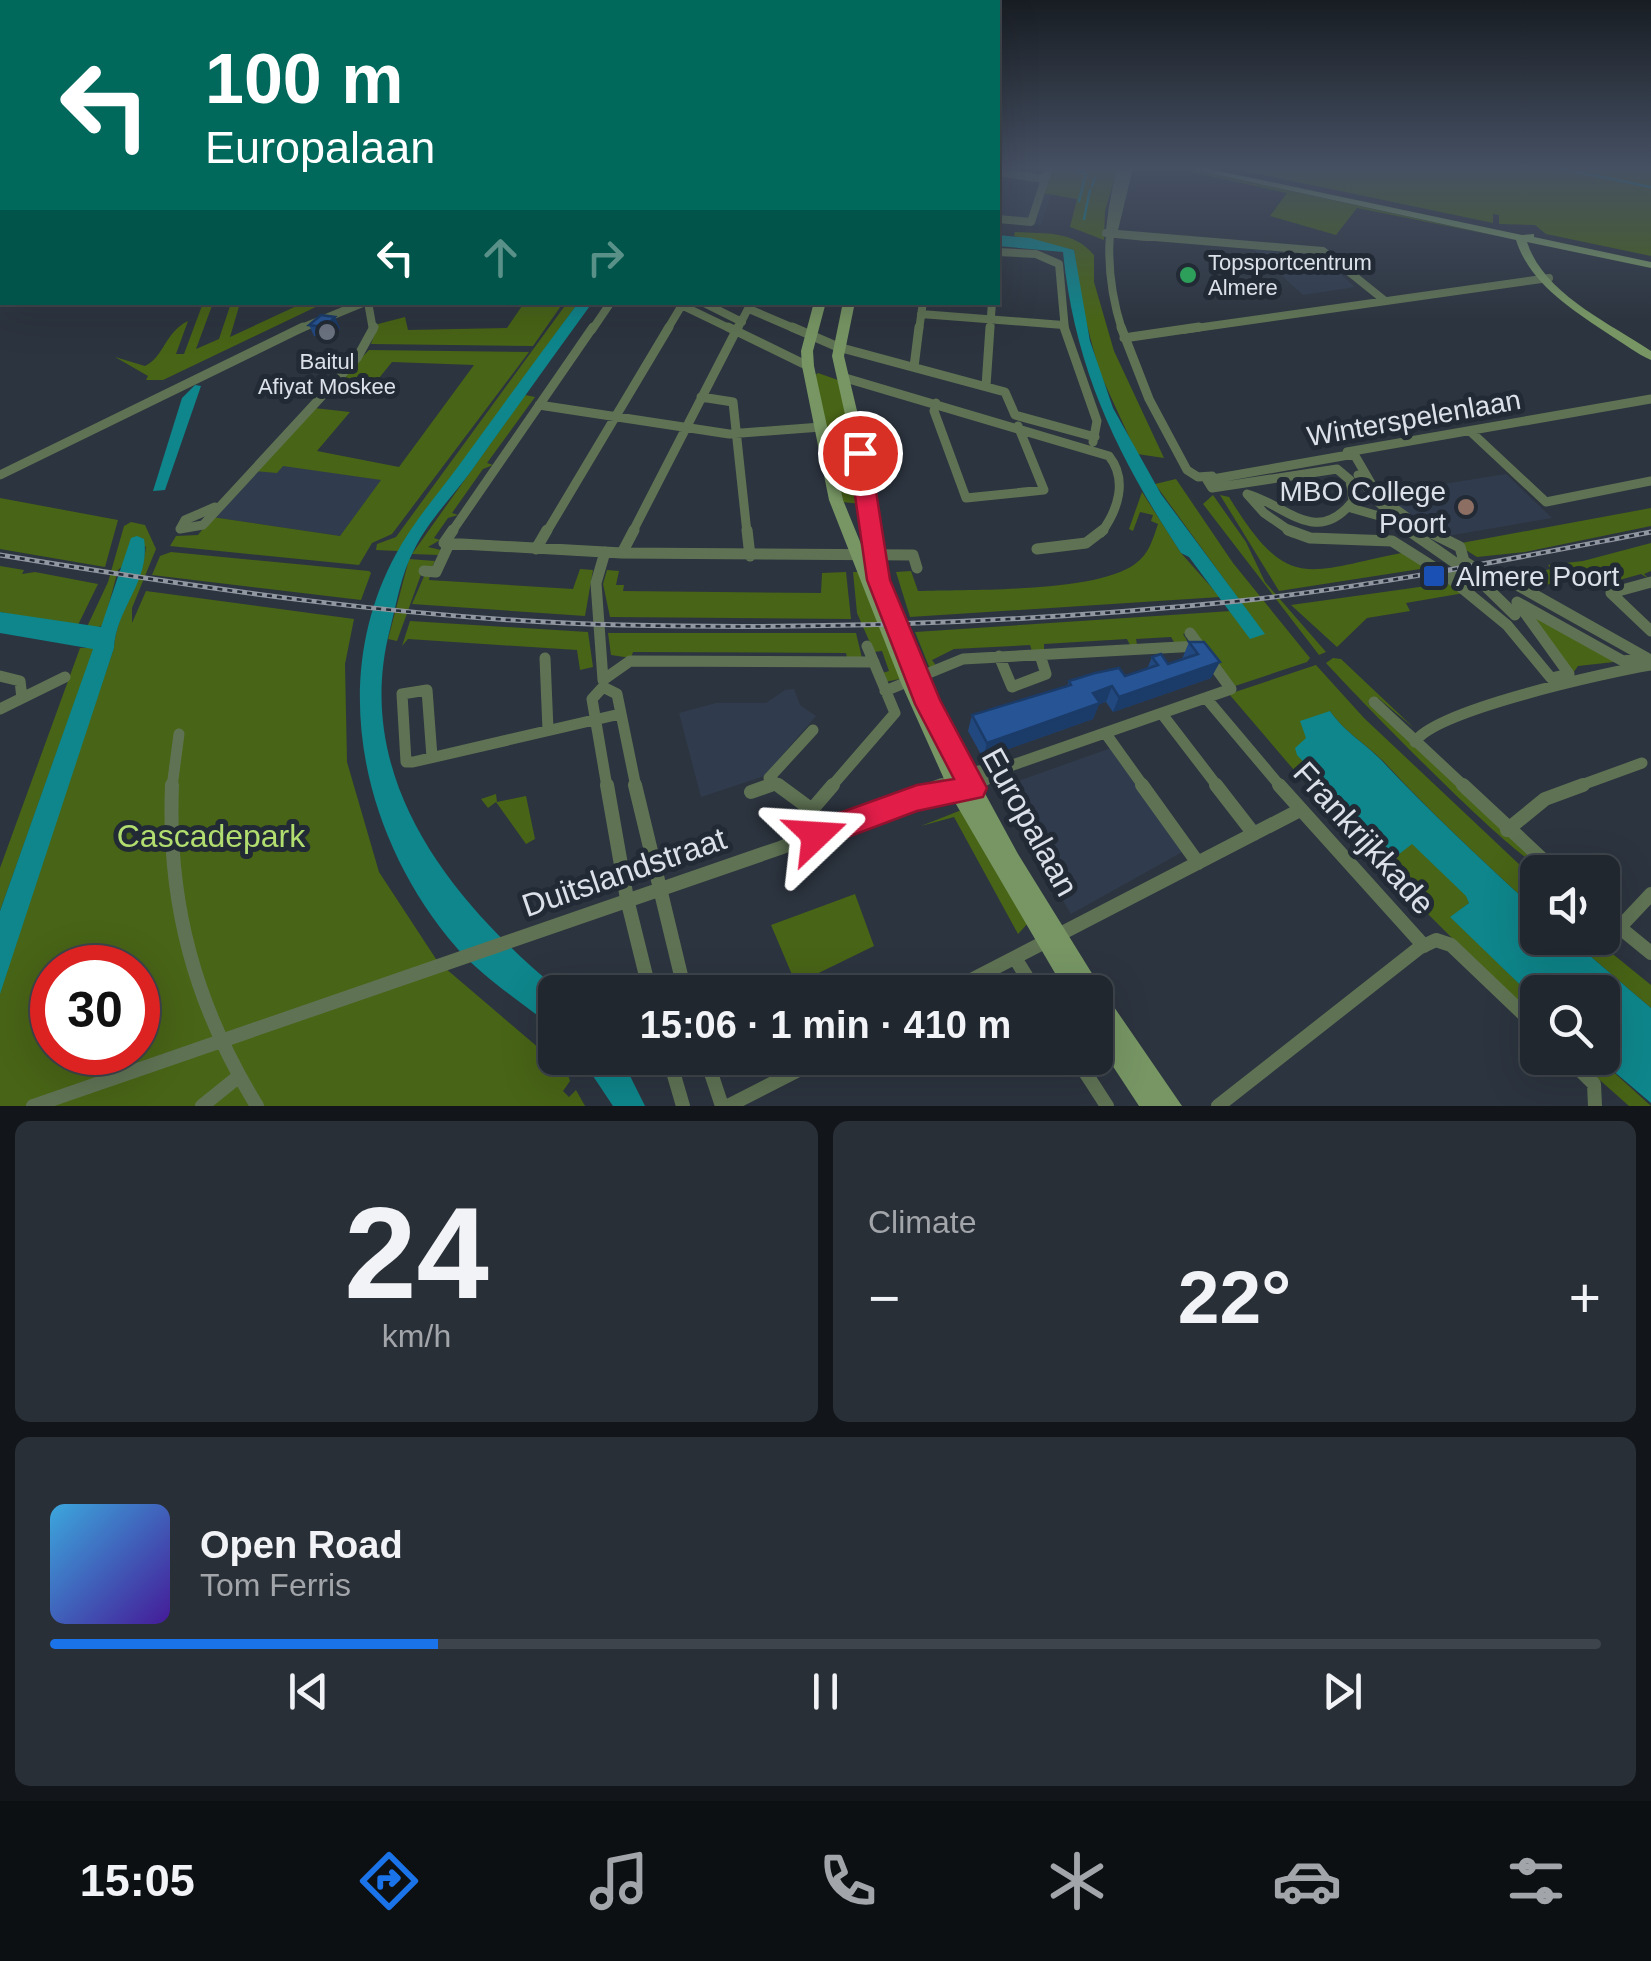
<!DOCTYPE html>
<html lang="en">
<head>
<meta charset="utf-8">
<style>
  :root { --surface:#21272f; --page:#292f37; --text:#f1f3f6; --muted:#a2a5aa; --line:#3e444b; --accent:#1a73e8 }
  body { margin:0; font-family:Arial,sans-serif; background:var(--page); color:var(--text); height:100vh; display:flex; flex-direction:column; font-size:38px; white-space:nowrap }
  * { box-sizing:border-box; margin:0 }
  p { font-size:32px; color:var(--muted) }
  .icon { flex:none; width:55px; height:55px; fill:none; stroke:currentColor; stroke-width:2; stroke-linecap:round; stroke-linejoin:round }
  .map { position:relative; height:1106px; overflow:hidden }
  .drawer { display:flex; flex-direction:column; gap:15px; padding:15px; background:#12151a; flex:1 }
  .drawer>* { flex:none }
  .hud { position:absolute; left:0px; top:0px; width:1000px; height:305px; box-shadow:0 10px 40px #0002,0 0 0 2px var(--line); background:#00695c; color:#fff; overflow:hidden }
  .fabs { position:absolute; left:1520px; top:855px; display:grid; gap:20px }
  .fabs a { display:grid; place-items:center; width:100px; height:100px; border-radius:15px; background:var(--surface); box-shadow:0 10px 40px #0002,0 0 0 2px var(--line); font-size:50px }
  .speed { position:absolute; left:30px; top:945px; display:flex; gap:20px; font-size:50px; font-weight:700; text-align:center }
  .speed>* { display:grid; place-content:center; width:130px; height:130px; border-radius:50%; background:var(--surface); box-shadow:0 10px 40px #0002,0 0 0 2px var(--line); line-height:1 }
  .speed .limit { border:15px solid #d22; background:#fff; color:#111 }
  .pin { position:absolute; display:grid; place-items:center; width:85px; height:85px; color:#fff; margin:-42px; border:5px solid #fff; border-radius:50%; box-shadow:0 2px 10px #0007 }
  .me { position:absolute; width:110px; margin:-55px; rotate:70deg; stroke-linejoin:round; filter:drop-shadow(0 0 8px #0008) }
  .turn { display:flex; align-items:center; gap:35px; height:210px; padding:0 40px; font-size:45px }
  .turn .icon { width:130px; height:130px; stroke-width:2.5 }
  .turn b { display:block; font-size:70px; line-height:85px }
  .lanes { display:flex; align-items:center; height:95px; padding:0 40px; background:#0003; justify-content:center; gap:50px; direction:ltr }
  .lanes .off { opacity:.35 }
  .big { font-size:75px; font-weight:800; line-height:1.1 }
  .drawer .widget { flex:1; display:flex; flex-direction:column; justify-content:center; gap:15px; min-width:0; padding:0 35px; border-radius:15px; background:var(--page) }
  .drawer .dial { align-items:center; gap:0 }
  .dial b { font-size:130px; line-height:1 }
  .song { display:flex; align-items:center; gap:30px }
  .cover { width:120px; height:120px; border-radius:15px; background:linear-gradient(135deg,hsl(200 70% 55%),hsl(260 70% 35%)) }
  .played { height:10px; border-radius:5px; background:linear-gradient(90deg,var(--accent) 25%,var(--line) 25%) }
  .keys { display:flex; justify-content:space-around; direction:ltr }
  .heat { display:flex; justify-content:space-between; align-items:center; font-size:55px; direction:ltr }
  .drawer .tiles { flex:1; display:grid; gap:15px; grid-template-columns:1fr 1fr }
  .widget:last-child { grid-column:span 2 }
  .trip { position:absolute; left:538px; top:975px; width:575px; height:100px; border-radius:15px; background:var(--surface); box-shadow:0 10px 40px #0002,0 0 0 2px var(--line); font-weight:800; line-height:100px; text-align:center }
  .tabs { display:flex; height:160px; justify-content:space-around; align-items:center; background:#0d1013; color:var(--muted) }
  .tabs .icon { width:70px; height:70px }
  .tabs .current { color:var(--accent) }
  .tabs b { font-size:45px; color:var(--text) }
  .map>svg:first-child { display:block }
  .built { fill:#303c4d }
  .green { fill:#486416; fill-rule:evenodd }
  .water { fill:#0e868b }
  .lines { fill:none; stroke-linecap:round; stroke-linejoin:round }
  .stream { stroke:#0e868b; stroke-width:2.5 }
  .street-far3 { stroke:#5f7354; stroke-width:8 }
  .street-far2 { stroke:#5f7354; stroke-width:9 }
  .street-far1 { stroke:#5f7354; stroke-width:11 }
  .street { stroke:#5f7354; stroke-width:14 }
  .secondary { fill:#779664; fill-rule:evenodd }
  .rail-casing { stroke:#9197a1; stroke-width:5 }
  .rail { stroke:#222a35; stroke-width:2.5; stroke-dasharray:5; stroke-linecap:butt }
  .wall { fill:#224880 }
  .shaded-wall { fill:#1b3b68 }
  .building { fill:#275495; stroke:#1b3b68; stroke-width:2.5 }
  .route { fill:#e11d48; stroke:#92132f; stroke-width:2.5 }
  .leisure-dot { fill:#2e9e5b; stroke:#222a35; stroke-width:4 }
  .worship-dot { fill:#6b7280; stroke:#222a35; stroke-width:4 }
  .education-dot { fill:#8d6e63; stroke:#222a35; stroke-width:4 }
  .transit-dot { fill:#1a4fb4; stroke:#222a35; stroke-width:4 }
  .labels { text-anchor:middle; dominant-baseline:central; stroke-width:10; stroke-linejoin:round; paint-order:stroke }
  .far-poi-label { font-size:22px; fill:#dce1e9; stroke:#222a35; text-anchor:start }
  .street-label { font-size:28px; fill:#dce1e9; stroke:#222a35 }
  .poi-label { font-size:28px; fill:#dce1e9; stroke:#222a35; text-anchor:end }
  .near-street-label { font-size:32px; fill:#dce1e9; stroke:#222a35 }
  .near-park-label { font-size:32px; fill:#b2de70; stroke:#222a35 }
</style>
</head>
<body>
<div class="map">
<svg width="1651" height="1106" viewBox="0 0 1651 1106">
  <rect width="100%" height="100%" fill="#2c343f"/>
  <path class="built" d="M998 167H1060L1041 225 998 221Z
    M1253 249 1323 259 1355 287 1303 295Z
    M261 462 382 480 340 536 212 517Z
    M1506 474 1552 518 1436 538 1375 495Z
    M794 689 800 705 816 716 764 776 701 797 679 713 716 703H766L785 690Z
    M1111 748 1182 852 1071 914 996 789Z"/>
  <path class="green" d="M1052 167H1118L1105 211 1104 240 1070 227 1077 199 1041 193Z
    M1169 167H1181L1492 235 1357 208 1336 235 1270 216 1287 193Z
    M1226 167 1651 170V256L1546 234 1535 225 1499 224V215L1493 214V223Z
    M1015 232C1045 234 1073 230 1094 255V282L1114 351 1164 458 1137 454 1099 371 1082 306 1074 250 1014 236Z
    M203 303H213L196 349 219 339 231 303H240L230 337 303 303H324L163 380H146L148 376 115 357 145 366C165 356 164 333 188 321L176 354H184Z
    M524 303H563L533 346 371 344 378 324 405 317 408 330 507 328Z
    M567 303H578L398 551 376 550 377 544 396 537Z
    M369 350 529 352 392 534 372 543 359 565 170 546 176 536 198 535 212 517 340 536 381 480 283 466 277 473 254 471 314 408 350 412 317 451 399 467 474 365 392 362 363 398 326 395Z
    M818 373 838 380 865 492 862 504 842 502 815 375Z
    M525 395 535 397 487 463 493 465 483 469 452 513 458 515 448 518 434 538 440 540 428 547 441 550 438 555 412 554Z
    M1176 479 1233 563 1310 658 1307 662 1235 686 1191 631 1183 634 1188 642H1174L1171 637 1136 639 1137 645H1130L1127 639 1044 644V650L1032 651 1030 645 954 649 932 660 937 667 930 669 915 632 1231 611 1264 634 1155 484Z
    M1142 492 1181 553 1220 597 910 617 896 572 911 571 918 591C969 589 1096 593 1135 564 1149 554 1153 539 1158 524L1151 521 1153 515 1140 512 1133 531 1129 529Z
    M1213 495 1246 542 1265 582 1326 652 1319 655 1203 504Z
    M1220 495 1229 497C1289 595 1306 571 1407 552L1433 567 1279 591Z
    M0 498 118 520 105 567 0 549Z
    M1651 508V526L1525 552 1477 557 1456 544Z
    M131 522 145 525 156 549 132 608V623L146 591 354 619 345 664 347 762 379 872 438 962 567 1072 570 1081 563 1091 569 1097 576 1090 585 1106H0V979L114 648C116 612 142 586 146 546L118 570 103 626 86 629 108 582 124 526ZM52 968H138V1052H52Z
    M1651 543V571L1644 574 1649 579 1641 574 1605 584 1609 589 1595 578 1543 585 1531 573 1551 569 1548 565 1583 561Z
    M171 552 369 571 371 573 361 600 152 575 160 556Z
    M409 559 435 561 431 569H423L397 641 388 639Z
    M0 566 24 570 22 574 35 572 98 584 77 627 0 612Z
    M580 569 593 570 585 616 412 604 425 574 430 575 429 580 573 589Z
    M607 570 619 571 616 585H624L623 591 821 593 822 573 846 572 851 619 610 617 603 584Z
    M853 572H863L904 678 885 682 882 673 889 671 882 651 874 652 857 613Z
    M1455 582 1470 592 1406 603 1410 611 1367 618 1337 647 1291 605Z
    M1517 602 1623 661 1578 666 1573 673Z
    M410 621 588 632 593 667 580 670 577 650 408 639 402 646Z
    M608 633H856L862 658H847L846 653 633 652 631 658 611 655Z
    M80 648H94L0 911V868Z
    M1333 658 1341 659 1414 728 1378 698 1368 703 1549 872C1519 865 1357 697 1326 663Z
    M1316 665 1364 718 1537 881V911C1485 863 1434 816 1386 764 1367 744 1346 734 1330 711L1305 733 1393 857 1412 843 1467 896 1469 903 1451 917 1537 1001V1023L1352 838 1229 694Z
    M496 794 497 802 526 796 535 839 526 844 496 802 488 808 481 799Z
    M964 809 1030 921 1018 934 954 817 921 826Z
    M855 894 874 946 796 984 771 925Z
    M1569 938H1593L1651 985V1008Z
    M1575 1058H1598L1651 1106H1629Z"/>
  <path class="water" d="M998 235 1030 238 1074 250 1090 341 1113 408 1161 494 1265 634 1250 639 1189 557 1181 553C1117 455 1075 370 1063 252L998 246Z
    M578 303H592C552 358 512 414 472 470 453 496 428 521 414 550 401 574 397 602 390 629 351 780 453 903 561 992H555V1029C523 1003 483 978 456 947 364 840 326 682 396 554 412 524 436 496 457 468 497 413 537 358 578 303Z
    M195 385 201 386 165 490 153 491 182 398Z
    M137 536 144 539C151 581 116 608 114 648L0 994V911L93 649 0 633V612L101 627 131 538Z
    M1330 711C1346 734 1367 744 1385 764 1434 816 1485 863 1537 911L1538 938H1569L1651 1008V1103L1598 1058H1602V992H1538L1537 1001 1450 917 1469 903 1466 896 1412 844 1394 858 1297 755 1295 748 1306 738 1300 721Z
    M581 1058H621L645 1106H613Z"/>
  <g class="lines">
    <path class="stream" d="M1078 167 1076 171 1086 173 1079 201
      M1553 167 1651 187
      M1092 186 1095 178
      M1084 219 1090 190"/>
    <path class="street-far3" d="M998 172 1043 179
      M998 219 1031 222 1049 167
      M1113 234 1129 167
      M1146 237 1106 233 1323 251 1384 300
      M998 252 1036 254 1059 264 1065 330
      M368 302 373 330
      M702 302 742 322
      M677 303 733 330
      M749 309 798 330
      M921 314 1063 325
      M297 330 365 302
      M592 330 611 302
      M667 330 682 305
      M737 330 751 303
      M919 330 923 302
      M990 330 992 302
      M1122 330C1104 274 1106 222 1122 167
      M1182 330 1549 278"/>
    <path class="street-far2" d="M728 327 808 366
      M792 327 838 347 1005 392 1015 415 1095 437
      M1064 327 1097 421 1093 442
      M1121 327 1149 399 1187 470 1198 477 1212 476
      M1124 338 1199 327
      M914 367 919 327
      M842 377 1109 456C1128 480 1118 510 1101 533
      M986 386 990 327
      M701 397 733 402 747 533
      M936 403 934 411 966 498 1044 490 1018 426
      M539 405 729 434 821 427
      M1470 431 1546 502 1651 481
      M1347 452 1651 399
      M0 475 303 327
      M1358 475 1374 498 1411 533
      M215 507 185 520 180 529 203 525 357 358 374 327
      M1351 508 1386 518
      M451 533 593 327
      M546 533 669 327
      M632 533 738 327
      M1293 533 1264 513 1247 494C1285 504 1316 548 1353 501L1350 480 1337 469 1212 488 1207 480 1354 454 1379 497 1429 533"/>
    <path class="street-far1" d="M453 530 444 543 622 553 913 555 917 568
      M747 530 750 556
      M1288 530 1310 538 1392 541 1446 575 1476 569 1464 561 1460 547 1426 530
      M1408 530 1477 578 1515 615
      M536 549 547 530
      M1037 549 1086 543 1103 530
      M622 553 634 530
      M1476 569 1489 581 1517 585 1647 658 1623 661 1517 602 1569 674 1551 678 1507 625 1446 575Z
      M424 571 436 572 449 544
      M1651 582 1611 593 1651 631
      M999 656 1012 687 1046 674 1040 655
      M545 658 548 730
      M0 676 20 681 22 698
      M603 680 630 661 874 662
      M603 680 596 583 605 552
      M885 691 963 659 1198 646
      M1206 698 1281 787
      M1374 702 1465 787
      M0 709 65 677
      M1162 714 1218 787
      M1106 734 1144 787
      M1415 742C1435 710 1609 672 1651 665
      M432 757 427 690 402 694 406 762H413L620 714
      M172 787 179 734
      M607 787 592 699 603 687 617 694 636 787
      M764 787 776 783
      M782 787 769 778 813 730
      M831 787 895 713 867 646
      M937 787 965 773 1007 767 1231 689 1190 633
      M974 787 1004 769
      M1576 787 1642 763"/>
    <path class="street" d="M172 785C167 903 195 1005 257 1106
      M607 785 627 899 650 992
      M635 785 685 992
      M778 785 812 810
      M1142 785 1198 863
      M1216 785 1254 834
      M1279 785 1424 946
      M1463 785 1556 872
      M751 792 771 785
      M923 797 978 785
      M797 827 833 785
      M1507 830 1545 799 1583 785
      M1602 913 1651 953
      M1620 927 1651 894
      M1015 958 1036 992
      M948 992 1300 810
      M669 1058 683 1106
      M706 1058 722 1106
      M1076 1058 1107 1106
      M1568 1058 1594 1084 1595 1106
      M33 1106 780 848 942 785
      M202 1106 238 1077
      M728 1106 822 1058
      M1218 1106 1419 948 1436 940 1451 945 1538 1028"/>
    <path class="secondary" d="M1182 167H1200L1522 235 1534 234V237L1651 262V268L1527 242C1544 294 1608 322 1651 351V360C1637 354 1623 343 1610 335 1573 310 1530 284 1516 240Z
      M814 302H826L813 351 814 366 843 500 868 561 861 517 862 491 832 356 843 302H855L844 356 876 491 875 517 887 582 884 586 879 588 929 708 939 709 1018 854 1101 988 1182 1106H1139L1095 1039V992H1066L953 799 901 683 829 500 802 366 801 351Z"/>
    <defs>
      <path id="rail" d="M0 555C206 589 413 620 622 625 828 630 1034 622 1239 601 1378 586 1514 558 1651 532"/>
    </defs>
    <use href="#rail" class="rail-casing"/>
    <use href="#rail" class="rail"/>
  </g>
  <path class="wall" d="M309 325 340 328 330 338 314 336Z
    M1189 642H1204L1211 678 1113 712 1106 702 1099 704 1093 719 983 758 968 731 972 715 1067 687 1069 681 1125 676 1147 669 1152 657 1168 664 1182 659Z"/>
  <path class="shaded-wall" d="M335 317 340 328 330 338 325 327Z
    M1220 662 1211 678 1113 712 1119 697Z
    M1112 686 1106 702 1099 704 1093 719 983 758 987 743 1093 693Z"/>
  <path class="building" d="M321 315 335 317 325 327 309 325Z
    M1189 642H1204L1220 662 1119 697 1112 686 1093 693 1100 703 987 743 972 715 1071 685 1069 681 1095 673 1119 668 1125 676 1158 665 1152 657 1161 654 1168 664 1198 654Z"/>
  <linearGradient id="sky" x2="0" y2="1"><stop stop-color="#181d23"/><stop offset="0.52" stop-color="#455063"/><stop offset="1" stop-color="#455063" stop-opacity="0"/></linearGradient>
  <rect width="1651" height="322" fill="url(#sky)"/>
  <path class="route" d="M860 446 870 453 890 580 940 700 987 788 983 797 917 811 816 849 806 844 802 835 806 825 917 785 954 779 915 704 867 580 849 453Z"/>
  <circle class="leisure-dot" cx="1188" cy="275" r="10"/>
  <circle class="worship-dot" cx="327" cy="332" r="10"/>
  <circle class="education-dot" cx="1466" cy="507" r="10"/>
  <rect class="transit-dot" x="1422" y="564" width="24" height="24" rx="5"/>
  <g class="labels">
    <g class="far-poi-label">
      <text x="1208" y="262">Topsportcentrum<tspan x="1208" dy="25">Almere</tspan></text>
      <text x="327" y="361" text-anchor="middle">Baitul<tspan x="327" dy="25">Afiyat Moskee</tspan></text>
    </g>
    <g class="street-label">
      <text transform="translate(1414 418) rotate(-10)">Winterspelenlaan</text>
    </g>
    <g class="poi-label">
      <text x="1446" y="491">MBO College<tspan x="1446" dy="32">Poort</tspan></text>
      <text x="1456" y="576" text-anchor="start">Almere Poort</text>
    </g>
    <g class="near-street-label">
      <text transform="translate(1030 822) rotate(61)">Europalaan</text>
      <text transform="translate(1364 838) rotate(48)">Frankrijkkade</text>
      <text transform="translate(624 872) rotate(-19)">Duitslandstraat</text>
    </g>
    <g class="near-park-label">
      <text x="211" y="836">Cascadepark</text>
    </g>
  </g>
</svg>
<div class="fabs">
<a><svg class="icon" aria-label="sound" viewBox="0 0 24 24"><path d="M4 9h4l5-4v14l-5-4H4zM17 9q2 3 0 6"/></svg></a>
<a><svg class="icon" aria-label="search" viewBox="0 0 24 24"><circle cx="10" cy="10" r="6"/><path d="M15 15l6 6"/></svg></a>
</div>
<div class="speed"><div class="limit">30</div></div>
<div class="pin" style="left:860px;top:453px;background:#d93025"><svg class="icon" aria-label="arrive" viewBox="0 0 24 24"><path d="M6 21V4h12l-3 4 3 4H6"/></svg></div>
<svg class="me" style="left:816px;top:835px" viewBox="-20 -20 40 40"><path d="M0-17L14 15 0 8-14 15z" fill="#e11d48" stroke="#fff" stroke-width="4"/></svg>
<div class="trip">15:06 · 1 min · 410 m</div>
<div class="hud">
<div class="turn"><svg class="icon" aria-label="left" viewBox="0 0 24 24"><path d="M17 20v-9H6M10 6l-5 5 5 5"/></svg><div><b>100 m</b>Europalaan</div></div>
<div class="lanes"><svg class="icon" aria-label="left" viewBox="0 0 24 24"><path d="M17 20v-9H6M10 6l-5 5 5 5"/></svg><svg class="icon off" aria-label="ahead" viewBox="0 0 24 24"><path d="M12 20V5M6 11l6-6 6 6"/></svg><svg class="icon off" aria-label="right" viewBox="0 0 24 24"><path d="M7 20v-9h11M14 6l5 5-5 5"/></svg></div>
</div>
</div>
<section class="drawer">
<div class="tiles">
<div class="widget dial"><b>24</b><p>km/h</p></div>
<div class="widget"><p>Climate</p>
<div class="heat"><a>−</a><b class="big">22°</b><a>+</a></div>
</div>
<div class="widget">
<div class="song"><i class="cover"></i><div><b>Open Road</b><p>Tom Ferris</p></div></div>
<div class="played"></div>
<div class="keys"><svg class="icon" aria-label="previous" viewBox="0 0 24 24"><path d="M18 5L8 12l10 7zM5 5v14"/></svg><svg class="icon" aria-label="pause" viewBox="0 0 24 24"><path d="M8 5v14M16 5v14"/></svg><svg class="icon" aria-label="next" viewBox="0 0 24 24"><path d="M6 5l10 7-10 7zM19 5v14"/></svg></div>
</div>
</div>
</section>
<nav class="tabs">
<b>15:05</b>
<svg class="icon current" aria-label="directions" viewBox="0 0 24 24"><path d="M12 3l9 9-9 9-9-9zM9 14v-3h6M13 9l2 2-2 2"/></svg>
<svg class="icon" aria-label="music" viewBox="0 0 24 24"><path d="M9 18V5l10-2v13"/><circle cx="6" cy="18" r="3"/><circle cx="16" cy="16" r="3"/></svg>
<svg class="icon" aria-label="phone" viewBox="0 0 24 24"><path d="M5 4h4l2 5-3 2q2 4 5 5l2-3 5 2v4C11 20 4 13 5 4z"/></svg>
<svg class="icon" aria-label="climate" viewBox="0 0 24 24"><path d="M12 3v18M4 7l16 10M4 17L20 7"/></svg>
<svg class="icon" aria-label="car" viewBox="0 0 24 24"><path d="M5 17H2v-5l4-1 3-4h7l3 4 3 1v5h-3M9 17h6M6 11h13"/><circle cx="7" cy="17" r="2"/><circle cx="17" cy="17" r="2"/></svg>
<svg class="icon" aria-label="filters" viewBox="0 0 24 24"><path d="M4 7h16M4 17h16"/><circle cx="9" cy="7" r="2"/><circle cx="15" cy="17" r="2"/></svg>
</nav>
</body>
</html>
